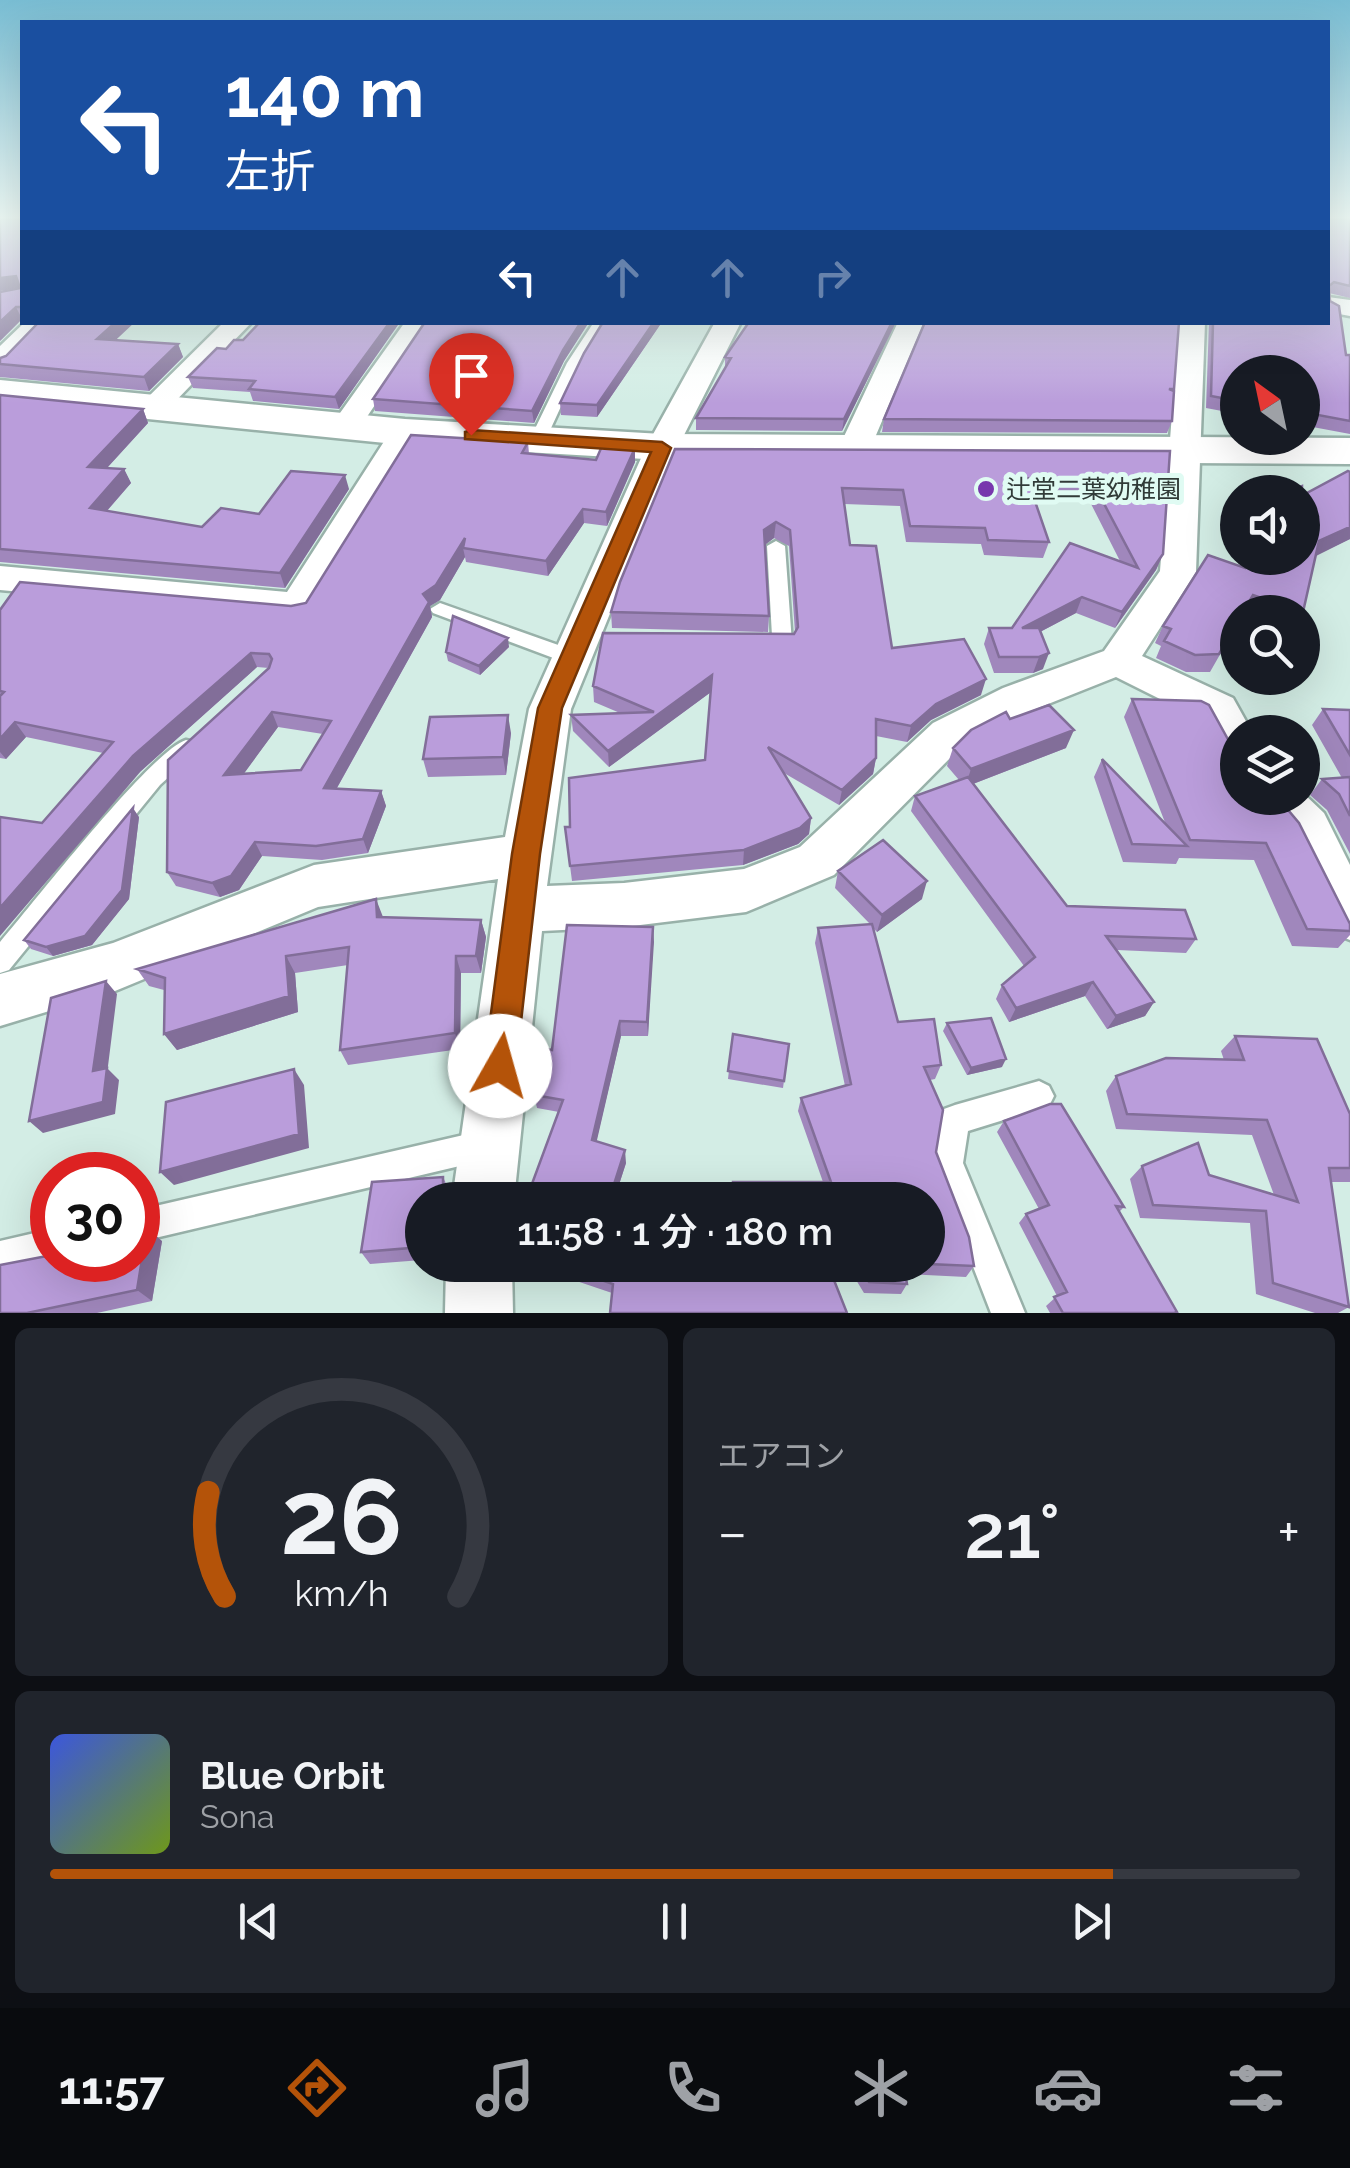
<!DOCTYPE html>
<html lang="ja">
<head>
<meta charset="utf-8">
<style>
  :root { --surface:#171b24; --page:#20242c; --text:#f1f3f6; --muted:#9ea1a6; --line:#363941; --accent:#b45309 }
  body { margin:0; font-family:Raleway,"Noto Sans JP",sans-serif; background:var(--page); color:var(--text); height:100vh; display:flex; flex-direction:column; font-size:38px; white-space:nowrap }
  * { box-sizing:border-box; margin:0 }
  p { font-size:32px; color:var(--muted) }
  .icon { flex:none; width:55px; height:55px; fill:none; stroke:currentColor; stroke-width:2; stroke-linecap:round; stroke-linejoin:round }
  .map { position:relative; height:1313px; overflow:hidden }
  .panel { display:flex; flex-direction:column; gap:15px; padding:15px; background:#0d0f14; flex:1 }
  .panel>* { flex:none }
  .guide { position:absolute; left:20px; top:20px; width:1310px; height:305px; border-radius:0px; box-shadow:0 10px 40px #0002; background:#1a4fa0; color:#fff; overflow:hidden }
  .needle { width:65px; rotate:327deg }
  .tools { position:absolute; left:1220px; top:355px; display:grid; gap:20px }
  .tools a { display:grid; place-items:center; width:100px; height:100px; border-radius:50%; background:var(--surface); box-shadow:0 10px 40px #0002; font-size:50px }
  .speed { position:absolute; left:30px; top:1152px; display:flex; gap:20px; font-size:50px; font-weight:700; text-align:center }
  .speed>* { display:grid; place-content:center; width:130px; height:130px; border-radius:50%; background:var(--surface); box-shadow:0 10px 40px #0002; line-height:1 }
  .speed .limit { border:15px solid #d22; background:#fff; color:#111 }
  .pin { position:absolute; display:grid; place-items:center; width:85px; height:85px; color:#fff; margin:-102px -42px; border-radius:50% 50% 50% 0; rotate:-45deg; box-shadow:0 0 10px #0007 }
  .pin .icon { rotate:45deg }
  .me { position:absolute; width:110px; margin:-55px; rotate:7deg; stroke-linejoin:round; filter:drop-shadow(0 0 8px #0008) }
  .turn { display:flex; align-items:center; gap:35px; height:210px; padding:0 40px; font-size:45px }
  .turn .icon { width:130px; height:130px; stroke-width:2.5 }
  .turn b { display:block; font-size:70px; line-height:85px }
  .lanes { display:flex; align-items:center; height:95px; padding:0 40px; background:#0003; justify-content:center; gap:50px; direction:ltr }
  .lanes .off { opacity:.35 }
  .big { font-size:75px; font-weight:600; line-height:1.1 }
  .panel .tile { flex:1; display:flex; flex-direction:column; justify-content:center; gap:15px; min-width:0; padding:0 35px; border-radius:15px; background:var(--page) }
  .panel .dial { align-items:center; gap:0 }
  .dial svg { height:260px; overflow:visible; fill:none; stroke:var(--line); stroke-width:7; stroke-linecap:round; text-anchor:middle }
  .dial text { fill:var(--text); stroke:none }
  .song { display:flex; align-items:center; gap:30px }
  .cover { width:120px; height:120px; border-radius:15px; background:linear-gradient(135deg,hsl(230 70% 55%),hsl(80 70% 35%)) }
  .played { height:10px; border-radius:5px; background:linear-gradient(90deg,var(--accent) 85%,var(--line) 85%) }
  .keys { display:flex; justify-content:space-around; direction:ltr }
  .heat { display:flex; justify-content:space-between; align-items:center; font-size:55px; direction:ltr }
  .panel .tiles { flex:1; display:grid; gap:15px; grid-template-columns:1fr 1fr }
  .tile:last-child { grid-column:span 2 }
  .trip { position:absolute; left:405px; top:1182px; width:540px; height:100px; border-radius:50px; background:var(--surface); box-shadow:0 10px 40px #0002; font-weight:600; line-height:100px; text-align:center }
  .tab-bar { display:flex; height:160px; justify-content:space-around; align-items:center; background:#090b0e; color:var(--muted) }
  .tab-bar .icon { width:70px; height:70px }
  .tab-bar .current { color:var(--accent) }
  .tab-bar b { font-size:45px; color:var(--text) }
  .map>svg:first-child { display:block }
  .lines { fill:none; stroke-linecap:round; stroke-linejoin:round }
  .lane-casing { stroke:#98b1a9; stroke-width:5 }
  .street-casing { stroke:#98b1a9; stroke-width:5 }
  .secondary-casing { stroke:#98b1a9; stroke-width:5 }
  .lane { fill:#fff; fill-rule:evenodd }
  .street { fill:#fff; fill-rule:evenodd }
  .secondary { fill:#fff; fill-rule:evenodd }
  .wall { fill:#a087bc; fill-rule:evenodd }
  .shaded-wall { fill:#826e99 }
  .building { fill:#ba9ddb; stroke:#826e99; stroke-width:2.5; fill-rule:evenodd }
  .route { fill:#b45309; stroke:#753606; stroke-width:2.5 }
  .poi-dot { fill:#7738ad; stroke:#e0fbf3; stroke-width:4 }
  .labels { text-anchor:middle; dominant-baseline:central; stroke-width:10; stroke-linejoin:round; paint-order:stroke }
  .poi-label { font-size:25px; fill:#313b38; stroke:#e0fbf3; text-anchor:start }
</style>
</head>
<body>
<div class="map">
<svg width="1350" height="1313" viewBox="0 0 1350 1313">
  <rect width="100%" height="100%" fill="#d3ede5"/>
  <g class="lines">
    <defs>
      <path id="lane" d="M594 322H607L581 363 546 439 538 444 533 442 530 439 567 363Z
        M776 541 785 546 792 643C785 653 763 653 756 643L759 638 772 636 767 546Z
        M440 603 578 652 581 657 578 662H564L433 613 430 609Z
        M186 740 194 742 197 748 194 754 160 785 9 970 0 973V942C32 905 151 751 186 740Z
        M1039 1081 1049 1086 1054 1096 1049 1106 968 1131 963 1163 1025 1313H991L933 1163 944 1109 955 1105Z
        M481 1131 492 1135 496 1146 492 1157 481 1161 138 1242V1210Z
        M52 1229 55 1260 0 1273V1241Z"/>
      <path id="street" d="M1328 297 1350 300V316L1328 312Z
        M25 322H54L10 367 0 369V346Z
        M224 322H252L163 414H143L138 408 143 402Z
        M405 322H431L356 433H334L330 427Z
        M715 322H741L678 447 571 709 547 886 624 883 744 869 800 847 933 723 1003 688 1104 651 1160 571 1179 322H1205L1196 572 1142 656 1233 698 1252 732H1238V764L1223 759 1202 720 1116 677 1033 710 963 745 834 875 746 912 624 927 542 931 514 1200H452L498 879 318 907 115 991 0 1026V974L113 943 314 865 505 837 529 709 646 447Z
        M898 322H924L871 447 866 454H844L839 447Z
        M405 423 416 426 420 432 310 614 297 617 0 590V566L287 592 394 426Z
        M1302 792 1324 813 1350 865V940L1332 933 1289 839 1256 798H1302Z
        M446 1265H512L513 1313H445Z"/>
      <path id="secondary" d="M0 380 405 419 662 434 1350 438V464L662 460 405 445 0 404Z"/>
    </defs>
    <use href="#lane" class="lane-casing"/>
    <use href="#street" class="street-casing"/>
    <use href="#secondary" class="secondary-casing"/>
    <use href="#lane" class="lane"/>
    <use href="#street" class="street"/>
    <use href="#secondary" class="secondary"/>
  </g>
  <path class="wall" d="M22 219V319L0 341 10 290Z
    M1328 219H1350V298L1329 293 1330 301 1346 355H1350V434L1302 425V372H1238V414L1206 408 1209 322H1328Z
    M260 322H400L339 409 253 401 250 392 193 388 188 377 226 349 243 340Z
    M425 322H589L564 361 534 423 375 411 373 399Z
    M603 322H662L597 417 561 415 560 403Z
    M896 322 842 431 696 430V418L725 369V357Z
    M116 340 178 344 183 357 149 391 0 377V358Z
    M1173 391 1172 421 1167 433 882 432 884 419Z
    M0 395 143 409 148 423 107 468 124 469 131 483 107 511 202 527 259 514 349 489 285 588 0 562Z
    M528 442 529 454 596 460 635 462 607 526 584 523 548 576 466 562 465 557 440 600 430 606 432 617 337 788 381 791 386 806 368 853 322 860 262 856 239 890 220 897 176 886 167 872 269 668 257 667 141 771 42 823 103 753 26 737 6 759 0 758V610L291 606 306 603ZM278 727 323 734 301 770 243 774Z
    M675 449 1170 451 1163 554 1156 570 1115 628 1076 613 1040 632 1043 669 1033 673H994L984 644 989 628H1012L1120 561 1087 496 1033 494 1049 542 1043 558 984 555 981 544 906 542 900 506 844 504 850 545 892 648 981 695 931 720 907 742 876 736V758L873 774 839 805 784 773 811 818 809 834 798 844 743 865 572 881 565 827H570L705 760 711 692 609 767 573 731 571 715 620 713 594 702 593 686 794 634 795 632 789 546 774 538 765 545 769 616 768 632 612 628 611 612Z
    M1350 472V539L1316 555 1302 613 1238 612V623L1210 672H1186L1156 658 1161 646 1155 643 1163 626 1242 566 1244 558H1302L1303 495Z
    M509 647 480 675 448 661 446 652Z
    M1132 699 1230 743 1350 924V935L1338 948 1292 946 1254 860 1179 858 1176 864 1123 862 1094 777 1102 759 1166 825 1124 717Z
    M1323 709 1350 710V854L1327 810 1310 795 1322 779 1342 778 1312 725Z
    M1010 719 1066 748 973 784 1067 906 1196 939 1186 953 1117 950 1154 1002 1145 1016 1107 1029 1085 996 1009 1022 996 999 1002 985 1024 966 911 811 915 796 959 780 947 766 953 748Z
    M511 733 506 775 428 777 423 759Z
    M139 817 129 899 92 945 53 956 31 949 24 940Z
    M838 871 922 899 877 932 873 928 898 1022 941 1065 935 1079 930 1080 936 1152 974 1266 966 1277 906 1274 907 1284 901 1294 864 1293 847 1265H928V1200H732L733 1182H823L798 1111 801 1098 845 1086 815 943 818 928 870 924 835 888Z
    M383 917 481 920 486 937 481 973H461L460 1049 348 1065 340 1050 348 965 295 973 298 1012 177 1050 164 1034V990L149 986 137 969Z
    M653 927 648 1036H621L596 1142 626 1163 614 1200 559 1112 537 1108 534 1095 552 1050Z
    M947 1023 1002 1067 967 1075 943 1031Z
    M733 1034 789 1044 783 1088 728 1079Z
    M1235 1036 1350 1114V1182H1331L1349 1307 1338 1313H1315L1256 1294 1250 1223 1140 1218 1130 1179 1142 1166 1209 1175 1274 1195 1252 1135 1116 1129 1106 1091 1116 1076 1224 1060 1221 1051Z
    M1004 1121 1124 1207 1119 1212 1175 1313H1050L1046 1306 1057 1296 1019 1223 1026 1214 1039 1209 997 1132Z
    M443 1177 449 1190 422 1200V1260L370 1264 361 1252Z
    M162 1241 152 1301 97 1313H0Z
    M529 1265H828L612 1293Z"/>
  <path class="shaded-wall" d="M16 276 22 288 0 291V278Z
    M16 307 22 319 0 341V322Z
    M116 322H135L103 352 97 339Z
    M390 322H400L339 409 335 397Z
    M581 322H589L564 361 534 423 532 411 563 350Z
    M654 322H662L597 417V405Z
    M892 322H896L842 431 844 419Z
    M178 344 183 357 149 391 144 377Z
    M143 409 148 423 95 481 88 467Z
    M635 448V462L607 526 606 512Z
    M124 469 131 483 97 522 90 508Z
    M345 475 349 489 285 588 280 573Z
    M583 509 584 523 548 576 546 561Z
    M776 522 774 538 763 546 764 530Z
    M1350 527V539L1310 559 1319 541Z
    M465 538 463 548 465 557 440 600 430 606 432 617 329 802 324 788 423 594Z
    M1163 554 1156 570 1115 628 1122 612Z
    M1082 597 1076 613 1017 644 1022 628Z
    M508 638 509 647 480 675 479 666Z
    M251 653 257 667 141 771 0 936V908L133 756Z
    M1049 653 1043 669 1033 673 1039 657Z
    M712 675 711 692 609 767 608 751Z
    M986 679 981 695 931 720 907 742 911 726 936 704Z
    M272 712 278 727 232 790 224 775Z
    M508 715 511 733 506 775 503 757Z
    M15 722 26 737 6 759 0 752V739Z
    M1074 730 1066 748 965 787 971 769Z
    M876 758 873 774 839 805 842 790Z
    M381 791 386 806 368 853 363 839Z
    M133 808 139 817 129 899 92 945 53 956 46 947Z
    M811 818 809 834 798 844 743 865 744 850Z
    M255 842 262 856 239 890 220 897 212 883Z
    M927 881 922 899 877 932 882 915Z
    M376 899 383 917H377Z
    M481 920 486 937 481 973 476 956Z
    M653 927 654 942 648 1036 647 1022Z
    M286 956 295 973 298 1012 177 1050 164 1034Z
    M456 956 461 973 460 1049 455 1033Z
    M106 981 117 994 107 1074V1068L119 1080 115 1114 43 1133 29 1121 93 1071Z
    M1093 982 1085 996 1009 1022 1016 1008Z
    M1154 1002 1145 1016 1107 1029 1116 1016Z
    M620 1021 621 1036 594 1153 592 1140Z
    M1006 1059 1002 1067 967 1075 971 1068Z
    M294 1069 304 1085 309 1148 174 1185 160 1172Z
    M625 1150 626 1163 614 1200H609Z
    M147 1228 162 1241 152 1301 137 1290Z"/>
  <path class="building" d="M0 219H22V307H16L0 322V292L20 288 16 276 0 278Z
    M1328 219H1350V286L1334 282 1329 286 1330 301 1339 306 1346 355H1350V421L1302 412V372H1238V401L1211 396 1213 322H1328Z
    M39 322H116L97 339 178 344 144 377 0 364V358L6 356Z
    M260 322H390L335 397 249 389 255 381 188 377 217 348 226 349 234 340H243Z
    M425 322H581L563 350 532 411 373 399Z
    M603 322H654L597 405 560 403 584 353Z
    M749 322H892L844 419 696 418 731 358 725 357Z
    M925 322H1179L1174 389H1169L1174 391 1172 421 884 419Z
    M0 395 143 409 88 467 124 469 90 508 202 527 221 508 259 514 291 471 345 475 280 573 0 549Z
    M411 435 528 442 522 453 596 460 602 446 635 448 606 512 583 509 546 561 463 548 465 538 436 585 423 594 429 602 324 788 381 791 363 839 316 846 255 842 231 876 212 883 167 872 168 760 269 668 272 659 269 654 251 653 133 756 0 908V817L42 823 113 742 15 722 0 739V696L4 692 0 691V610L20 582 291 606 306 603ZM272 712 331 721 301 770 224 775Z
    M675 449 1170 451 1163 554 1122 612 1082 597 1022 628H1039L1049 653 1039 657H999L989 628H1012L1070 543 1138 568 1092 481 1027 478 1049 542 988 540 985 528 910 526 903 490 842 488 850 545 876 546 892 648 964 639 986 679 936 704 911 726 876 719V758L842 790 768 747 811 818 800 828 744 850 570 866 565 827H570L569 778 705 760 712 675 608 751 571 715 654 712 593 686 603 633 794 634 798 627 790 530 776 522 764 530 769 616 611 612 620 582Z
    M1348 471 1350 472V527L1319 541 1303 612 1253 595 1243 612H1238V622L1219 654 1195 655 1164 641 1171 629 1163 626 1208 555 1245 568 1248 558H1302V493L1303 495Z
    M1302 486V492H1287Z
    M453 616 508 638 479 666 446 652Z
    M1132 699 1201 701 1209 705 1230 743 1238 745V798H1278L1299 823 1350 924V931L1307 929 1266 843 1190 840Z
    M1049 705 1074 730 971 769 953 748 971 730 1006 712 1010 719Z
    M1323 709 1350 710V755Z
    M508 715 503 757 423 759 430 717Z
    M1102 759 1187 846 1132 844Z
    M968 777 1067 906 1185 910 1196 939 1106 936 1154 1002 1116 1016 1093 982 1016 1008 1002 985 1035 957 915 796Z
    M1350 777V816L1339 794 1322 779Z
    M133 808 122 890 85 936 46 947 24 940Z
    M883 840 927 881 882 915 838 871Z
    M376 899 377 917 481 920 476 956H456L455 1033 340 1050 349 947 286 956 289 996 164 1034 165 978 137 969Z
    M872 924 898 1022 934 1019 941 1065 924 1067 943 1110 936 1152 969 1237 974 1266 928 1264V1200H733V1182H831L801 1098 851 1084 818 928Z
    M567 925 653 927 647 1022 620 1021 592 1140 625 1150 609 1200H526L563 1100 534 1095 546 1049 552 1050Z
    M106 981 93 1071 107 1068 103 1102 29 1121 51 998Z
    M991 1018 1006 1059 971 1068 947 1023Z
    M733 1034 789 1044 784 1081 728 1071Z
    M1235 1036 1317 1039 1350 1114V1168H1329L1349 1307 1273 1283 1266 1211 1153 1205 1142 1166 1198 1143 1209 1175 1298 1202 1267 1120 1127 1114 1116 1076 1166 1058 1244 1060Z
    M294 1069 299 1134 160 1172 166 1102Z
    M1050 1104H1061L1124 1207 1116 1206 1177 1312 1174 1313H1063L1054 1297 1067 1292 1026 1214 1049 1205 1004 1121Z
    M443 1177V1189L455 1190 454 1200H422V1247L361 1252 372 1182Z
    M147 1228 137 1290 27 1313H0V1265L52 1255V1260H138V1230Z
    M557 1265H828L847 1313H610L613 1284Z
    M858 1265H904L907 1284 869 1282Z"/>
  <linearGradient id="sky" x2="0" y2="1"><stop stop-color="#79bdd3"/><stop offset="0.54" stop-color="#ebf7f3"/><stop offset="1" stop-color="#ebf7f3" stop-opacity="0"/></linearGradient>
  <rect width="1350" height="403" fill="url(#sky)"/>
  <path class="route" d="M471 430 662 442 671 448 562 708 540 854 516 1066 512 1078 500 1082 488 1078 484 1066 512 854 538 708 651 452 465 439V432Z"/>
  <circle class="poi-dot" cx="986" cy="489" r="10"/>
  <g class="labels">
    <g class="poi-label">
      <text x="1006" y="489">辻堂二葉幼稚園</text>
    </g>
  </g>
</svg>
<div class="tools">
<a><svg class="needle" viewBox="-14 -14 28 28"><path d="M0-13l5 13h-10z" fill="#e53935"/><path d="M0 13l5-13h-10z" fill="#9ea1a6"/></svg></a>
<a><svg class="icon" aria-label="sound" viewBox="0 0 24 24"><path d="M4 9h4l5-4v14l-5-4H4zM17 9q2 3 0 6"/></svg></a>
<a><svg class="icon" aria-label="search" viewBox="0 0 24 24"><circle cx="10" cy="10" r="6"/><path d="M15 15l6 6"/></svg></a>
<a><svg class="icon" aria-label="layers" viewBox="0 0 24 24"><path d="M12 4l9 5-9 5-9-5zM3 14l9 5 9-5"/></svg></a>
</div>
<div class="speed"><div class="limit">30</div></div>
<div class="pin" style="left:471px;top:435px;background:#d93025"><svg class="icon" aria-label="arrive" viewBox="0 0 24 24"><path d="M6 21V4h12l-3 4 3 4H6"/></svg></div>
<svg class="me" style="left:500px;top:1066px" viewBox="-20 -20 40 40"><circle r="19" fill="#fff"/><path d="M0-13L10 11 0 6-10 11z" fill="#b45309"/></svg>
<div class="trip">11:58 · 1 分 · 180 m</div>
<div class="guide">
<div class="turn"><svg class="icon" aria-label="left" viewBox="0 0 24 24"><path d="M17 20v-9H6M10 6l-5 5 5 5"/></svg><div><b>140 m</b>左折</div></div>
<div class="lanes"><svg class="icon" aria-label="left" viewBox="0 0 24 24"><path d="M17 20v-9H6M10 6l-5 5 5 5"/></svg><svg class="icon off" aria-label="ahead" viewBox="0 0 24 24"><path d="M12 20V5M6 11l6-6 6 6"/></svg><svg class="icon off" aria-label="ahead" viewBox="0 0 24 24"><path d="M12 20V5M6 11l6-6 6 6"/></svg><svg class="icon off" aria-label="right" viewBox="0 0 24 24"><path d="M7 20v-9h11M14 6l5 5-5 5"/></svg></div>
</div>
</div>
<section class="panel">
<div class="tiles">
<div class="tile dial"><svg viewBox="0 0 100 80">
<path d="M14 69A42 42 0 1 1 86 69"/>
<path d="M14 69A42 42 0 0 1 9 37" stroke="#b45309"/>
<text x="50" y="56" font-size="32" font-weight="700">26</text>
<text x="50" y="72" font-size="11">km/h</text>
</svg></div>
<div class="tile"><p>エアコン</p>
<div class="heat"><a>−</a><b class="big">21°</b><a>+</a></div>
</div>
<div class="tile">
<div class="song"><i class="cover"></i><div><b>Blue Orbit</b><p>Sona</p></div></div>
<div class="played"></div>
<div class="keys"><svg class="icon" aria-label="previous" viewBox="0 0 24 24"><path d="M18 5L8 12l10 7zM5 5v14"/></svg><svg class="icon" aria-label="pause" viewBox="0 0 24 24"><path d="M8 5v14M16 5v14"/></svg><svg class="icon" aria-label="next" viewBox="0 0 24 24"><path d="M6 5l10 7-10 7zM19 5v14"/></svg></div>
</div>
</div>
</section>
<nav class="tab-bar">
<b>11:57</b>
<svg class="icon current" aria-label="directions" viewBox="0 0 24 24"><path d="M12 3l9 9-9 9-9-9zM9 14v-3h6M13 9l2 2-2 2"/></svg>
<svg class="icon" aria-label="music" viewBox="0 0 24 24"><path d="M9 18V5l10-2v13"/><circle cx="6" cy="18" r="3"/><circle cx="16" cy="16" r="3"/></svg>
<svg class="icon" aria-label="phone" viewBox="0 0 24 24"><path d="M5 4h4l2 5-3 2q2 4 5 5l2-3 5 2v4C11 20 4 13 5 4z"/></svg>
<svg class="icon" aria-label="climate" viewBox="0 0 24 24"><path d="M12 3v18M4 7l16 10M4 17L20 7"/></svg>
<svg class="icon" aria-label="car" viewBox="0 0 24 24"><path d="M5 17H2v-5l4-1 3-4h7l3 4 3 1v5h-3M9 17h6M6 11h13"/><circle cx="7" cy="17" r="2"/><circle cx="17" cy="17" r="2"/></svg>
<svg class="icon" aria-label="filters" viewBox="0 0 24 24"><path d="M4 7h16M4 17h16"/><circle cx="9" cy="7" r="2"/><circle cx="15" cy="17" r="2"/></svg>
</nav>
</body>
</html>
